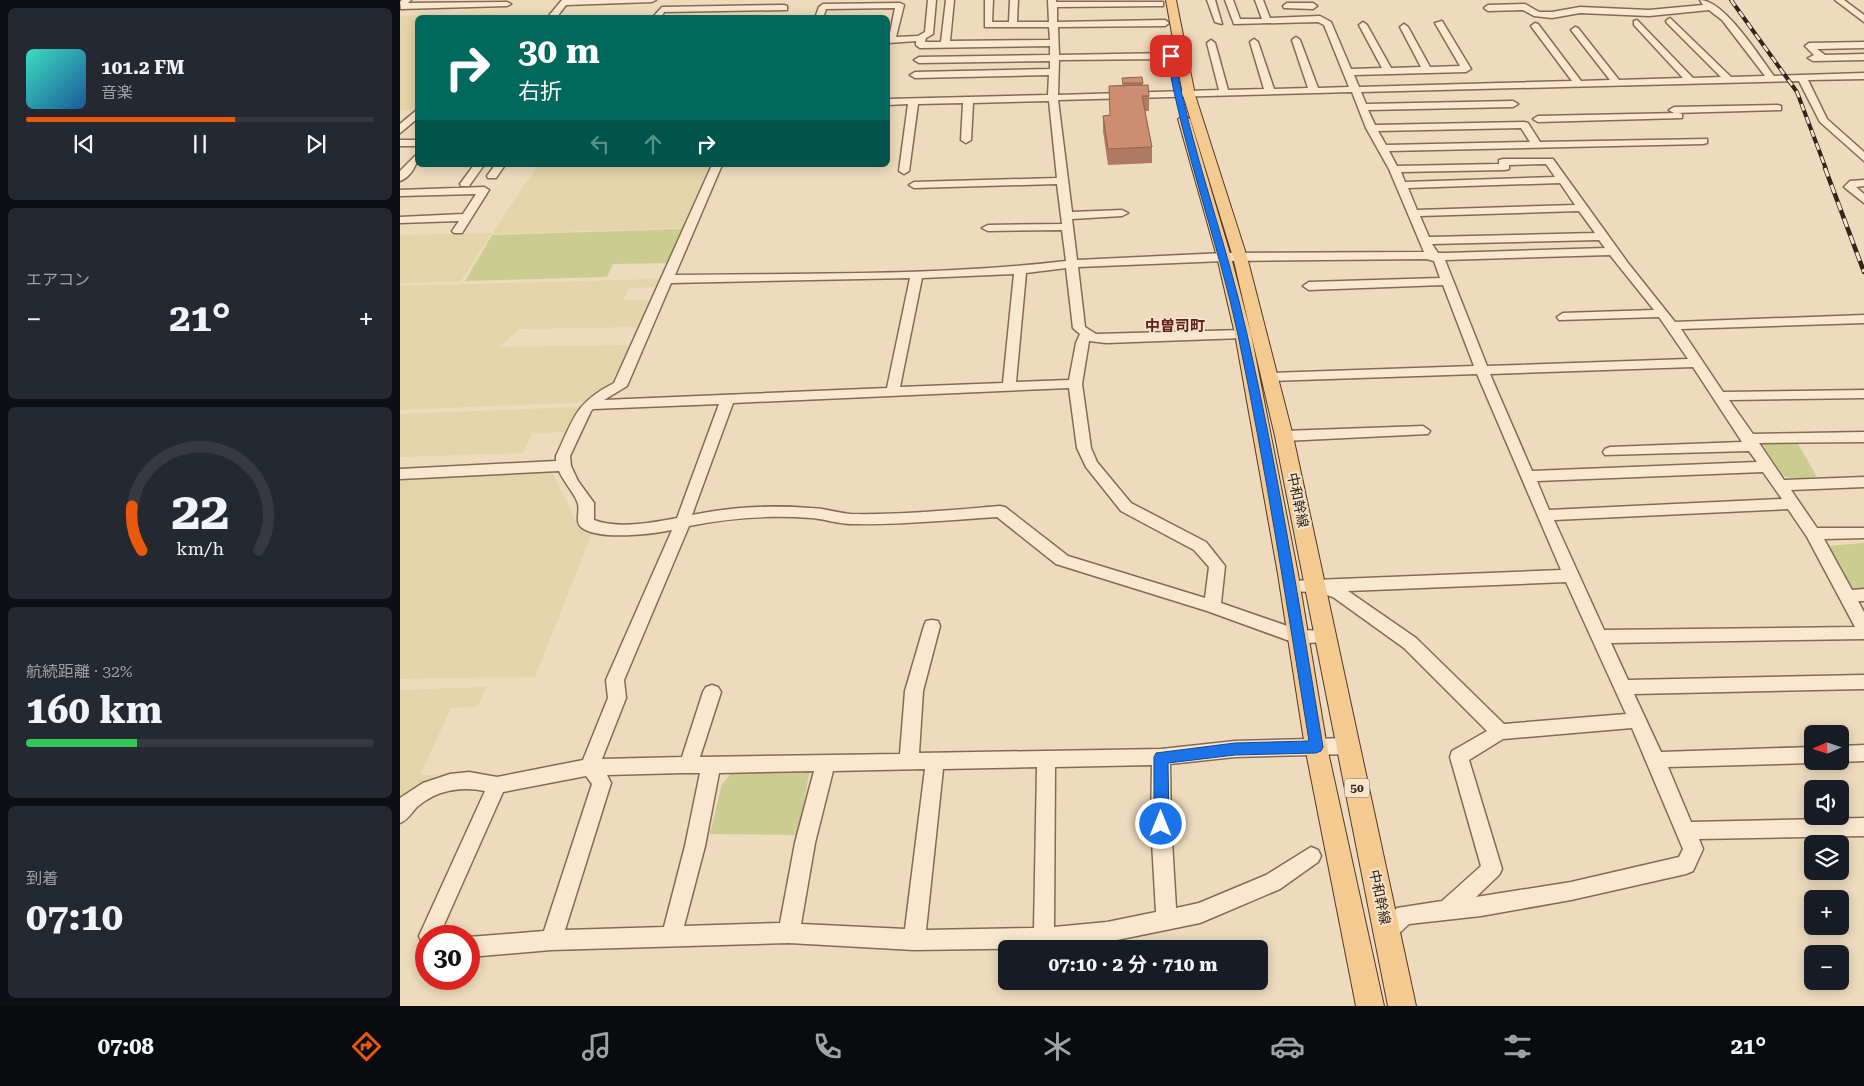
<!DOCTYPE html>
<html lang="ja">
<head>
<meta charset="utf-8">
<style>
  :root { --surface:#171b24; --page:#242831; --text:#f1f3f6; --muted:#9ea1a6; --line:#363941; --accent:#ea580c }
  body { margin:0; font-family:"Roboto Serif","Noto Sans JP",serif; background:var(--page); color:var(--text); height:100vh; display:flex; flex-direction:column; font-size:19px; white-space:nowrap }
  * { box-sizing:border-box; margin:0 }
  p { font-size:16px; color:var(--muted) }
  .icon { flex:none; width:28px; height:28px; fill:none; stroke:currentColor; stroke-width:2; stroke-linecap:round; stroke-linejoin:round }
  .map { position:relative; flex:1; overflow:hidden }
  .sheet { display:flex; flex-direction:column; gap:8px; padding:8px; background:#0d0f14; width:400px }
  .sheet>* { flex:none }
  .banner { position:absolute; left:15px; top:15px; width:475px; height:152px; border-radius:8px; box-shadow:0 2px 12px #0003; background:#00695c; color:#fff; overflow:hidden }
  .needle { width:32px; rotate:267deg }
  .buttons { position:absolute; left:1404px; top:725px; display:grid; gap:10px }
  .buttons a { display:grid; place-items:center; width:45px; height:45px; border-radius:8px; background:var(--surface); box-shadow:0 2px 12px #0003; font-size:25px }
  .speed { position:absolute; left:15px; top:925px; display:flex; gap:10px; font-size:25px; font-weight:700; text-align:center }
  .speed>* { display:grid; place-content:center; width:65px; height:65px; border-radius:50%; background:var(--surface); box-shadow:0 2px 12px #0003; line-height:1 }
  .speed .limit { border:8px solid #d22; background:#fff; color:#111 }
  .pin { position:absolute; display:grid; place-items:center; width:42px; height:42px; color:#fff; margin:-21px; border-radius:10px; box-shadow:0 2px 8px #0006 }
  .me { position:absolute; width:55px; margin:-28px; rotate:0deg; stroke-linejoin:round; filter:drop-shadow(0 0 4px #0008) }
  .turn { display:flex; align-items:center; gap:18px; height:105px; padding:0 20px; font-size:22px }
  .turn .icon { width:65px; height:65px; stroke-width:2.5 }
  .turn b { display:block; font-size:35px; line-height:42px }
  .lanes { display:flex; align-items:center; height:48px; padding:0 20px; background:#0003; justify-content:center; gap:25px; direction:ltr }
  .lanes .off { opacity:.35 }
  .big { font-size:38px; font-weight:700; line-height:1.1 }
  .sheet .widget { flex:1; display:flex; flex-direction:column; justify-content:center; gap:8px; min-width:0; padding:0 18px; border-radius:8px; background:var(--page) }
  .sheet .dial { align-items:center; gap:0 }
  .dial svg { height:130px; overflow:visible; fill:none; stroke:var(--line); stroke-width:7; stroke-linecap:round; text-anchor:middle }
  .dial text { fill:var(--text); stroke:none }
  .song { display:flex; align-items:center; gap:15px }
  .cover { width:60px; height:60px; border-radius:8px; background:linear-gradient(135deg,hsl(170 70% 55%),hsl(210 70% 35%)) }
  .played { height:5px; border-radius:2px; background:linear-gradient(90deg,var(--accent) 60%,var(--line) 60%) }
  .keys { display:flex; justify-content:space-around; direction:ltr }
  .heat { display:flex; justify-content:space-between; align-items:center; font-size:28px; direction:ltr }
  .charge { height:8px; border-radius:4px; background:linear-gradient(90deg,#34c759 32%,var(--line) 0) }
  .trip { position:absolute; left:598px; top:940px; width:270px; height:50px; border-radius:8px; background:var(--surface); box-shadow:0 2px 12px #0003; font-weight:700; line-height:50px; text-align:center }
  .tabs { display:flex; height:80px; justify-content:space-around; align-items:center; background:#090b0e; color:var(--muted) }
  .tabs .icon { width:35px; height:35px }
  .tabs .active { color:var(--accent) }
  .tabs b { font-size:22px; color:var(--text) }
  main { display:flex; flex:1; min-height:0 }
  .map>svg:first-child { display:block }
  .farmland { fill:#e4d4a9 }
  .green { fill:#cbcc90 }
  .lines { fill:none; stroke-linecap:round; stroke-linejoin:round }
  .minor-casing { stroke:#866a55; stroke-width:3 }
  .major-casing { stroke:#53392a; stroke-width:2 }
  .minor { fill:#f9e8cf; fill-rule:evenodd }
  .major { fill:#f4ca91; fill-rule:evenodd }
  .rail-far1-casing { stroke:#34241b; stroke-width:4 }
  .rail-casing { stroke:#34241b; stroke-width:4.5 }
  .rail-far1 { stroke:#f6e5cb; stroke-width:2.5; stroke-dasharray:7; stroke-linecap:butt }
  .rail { stroke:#f6e5cb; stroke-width:3; stroke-dasharray:9; stroke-linecap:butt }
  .wall { fill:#b07961 }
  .building { fill:#cd8d71; stroke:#90634f }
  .route { fill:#1a73e8; stroke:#114b97 }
  .labels { text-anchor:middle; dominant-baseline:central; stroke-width:4; stroke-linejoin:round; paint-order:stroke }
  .shield { fill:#f6e5cb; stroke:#6e5e50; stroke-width:1 }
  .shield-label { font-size:12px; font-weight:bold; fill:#34241b }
  .street-label { font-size:14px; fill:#34241b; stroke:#f6e5cb }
  .neighbourhood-label { font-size:15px; font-weight:bold; fill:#622119; stroke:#f6e5cb }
</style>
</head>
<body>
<main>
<section class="sheet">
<div class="widget">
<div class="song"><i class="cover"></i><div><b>101.2 FM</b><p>音楽</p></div></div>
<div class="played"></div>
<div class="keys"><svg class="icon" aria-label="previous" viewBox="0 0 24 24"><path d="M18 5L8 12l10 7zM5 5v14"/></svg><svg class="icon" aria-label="pause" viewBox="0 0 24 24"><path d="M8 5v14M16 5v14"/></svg><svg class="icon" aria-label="next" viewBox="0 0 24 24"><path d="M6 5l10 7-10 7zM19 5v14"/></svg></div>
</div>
<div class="widget"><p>エアコン</p>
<div class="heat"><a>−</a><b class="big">21°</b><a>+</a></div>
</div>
<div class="widget dial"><svg viewBox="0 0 100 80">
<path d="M14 69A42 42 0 1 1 86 69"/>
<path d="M14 69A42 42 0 0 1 8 42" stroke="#ea580c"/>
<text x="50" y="56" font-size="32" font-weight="700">22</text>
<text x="50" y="72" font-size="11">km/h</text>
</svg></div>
<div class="widget"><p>航続距離 · 32%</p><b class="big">160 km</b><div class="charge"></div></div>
<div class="widget"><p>到着</p><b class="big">07:10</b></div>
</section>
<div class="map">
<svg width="1464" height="1006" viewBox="0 0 1464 1006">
  <rect width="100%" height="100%" fill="#eedabc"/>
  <path class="farmland" d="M95 14 92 18H18L17 109 0 111V16Z
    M138 165H310L283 228 92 234Z
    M92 233 61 281 0 283V235Z
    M258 279 257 287 229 288 223 300H251L238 327 120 329 99 347 230 345 213 381 188 402 0 410V286Z
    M183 407 167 432 132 433 123 453 0 457V414Z
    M152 472 179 528 192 533 135 677 0 679V480Z
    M86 687 78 706 51 708 20 775H38L23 782 12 795H0V690Z"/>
  <path class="green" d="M283 229 268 263 213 264 207 277 65 281 92 235Z
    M1397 442 1417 477C1376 481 1379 475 1358 443Z
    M1464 543V589L1451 590 1427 546Z
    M410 767 399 835 310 834 322 784 335 769Z"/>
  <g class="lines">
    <defs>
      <path id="minor" d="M2 0H11L8 3 107 2 111 4 107 6 1 9 0 2Z
        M162 0H256L252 2 166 5 156 18H147Z
        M528 0H536L533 34 526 38 525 42H541L546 0H554L550 41 650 40 649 27H585V0H593L592 22H609L610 0H618L617 22H649L648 0H656V2H763V6H760L657 7V22L765 20 769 23 765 26 658 27 659 55 771 53 776 56 771 59 659 60 658 95 819 90 807 43 811 40 815 43 828 90 864 89 850 42 854 39 858 42 874 89 908 88 892 40 896 37 900 40 918 88 949 87 924 25 918 22 834 24 825 0H833L840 19H862L855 0H863L870 18 920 16 931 22 951 69 982 68 959 25 963 22 967 25 991 68 1021 67 1000 27 1004 24 1008 27 1030 67 1060 66 1035 23 1042 21 1071 69 1066 72 954 75 959 87 1172 81 1131 26 1135 23 1138 24 1181 81 1210 80 1171 30 1175 27 1178 28 1219 80 1283 78 1234 25V21L1237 20 1293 78 1321 77 1267 23 1266 21 1270 18 1331 77 1365 76 1322 20 1309 10 1249 16 1180 13 1152 18 1134 16 1123 10 1088 11 1084 8 1088 5 1125 4 1139 12H1152L1180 7 1249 10 1303 5 1300 0C1324 0 1359 56 1374 76L1464 73V79L1408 80 1427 119 1464 152V161L1420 122 1399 81 961 92 966 104 1113 101 1118 104 1113 107 968 110 975 125 1124 122 1128 123 1140 142 1307 139V143L1303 144 989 151 997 166 1099 164V160L1103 159H1153L1228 263 1275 322 1464 315V323L1281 329 1323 392 1464 390V398L1329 400 1353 434 1464 432V442L1359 443 1384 480 1464 477V487L1391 490 1417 528H1464V538L1424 539 1452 590 1464 589V601H1458L1464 612V639L1211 643 1228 680 1464 675V689L1234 694 1261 752 1412 747V761H1416L1412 763 1268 767 1291 822 1464 818V836L1299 839 1303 849 1293 871 1286 874 1171 900 1081 916 1009 924 994 938 987 941 980 938 977 931 980 924 997 908 1042 901 1081 866 1050 757 1052 751 1087 731 1004 648 933 597 916 592 884 591 882 587 884 583 890 581 1161 570 1077 374 870 381 863 377 870 373 1074 366 1043 285 909 290 903 286 909 282 1040 278 1034 261 1026 259 824 261 678 267 685 327 696 334 843 330 849 334 843 338 706 343 689 341 682 384 691 448 697 462 731 503 806 542 825 566 821 603 899 630 932 631 934 636 932 641 898 644 807 611 656 564 597 517C549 520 501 525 452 524 438 524 425 519 411 518 371 515 328 518 289 526L224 680 226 698 202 759 282 757 303 692 306 687 312 685 318 687 321 692 300 757 500 754 505 691 524 626 526 621 532 620 538 621 540 626 523 691 519 753 761 749 835 741 949 738 955 741 958 746 955 751 949 754 835 757 770 764 771 824 776 908 799 903 866 875 911 847 918 850 921 856 918 862 880 889 800 923 707 942 644 948 514 950 389 943 151 950 69 957V937L144 931 192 784 186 776 103 792 39 936H26V945L22 943 19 936 85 791C61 786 36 790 17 807 11 813 9 819 0 823V798L23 783 50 774 69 772 97 777 183 760 208 698 206 680 272 530C252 534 198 541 181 527 175 522 180 511 178 504 176 495 163 481 159 471L0 479V469L156 461V456C174 418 175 403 214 383L312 165H322L275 275C405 273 536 276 666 261L662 230 588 231 582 228 588 225 662 224 657 184 514 188 509 185 514 182 657 178 649 101 573 103 571 140 566 143 561 140 563 103 518 104 509 171 504 174 499 171 508 104 488 105V99L648 95 649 75 515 78 510 75 515 72 650 69V61L519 63 514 60 519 57 650 55V46L520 48 516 45V41L488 43 495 8 426 9 423 18H415L419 7 423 4 500 3 504 5 496 37 518 36 525 32ZM952 92 966 128 989 169 1024 252 824 253 677 260 672 219 722 216 728 213 722 210 672 212 658 100ZM1121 128 1130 142 986 145 978 131ZM1146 164 1155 177 1005 182 1001 172 1105 170 1109 169V165ZM1160 183 1175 205 1017 210 1008 188ZM1179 211 1195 233 1029 237 1020 216ZM1199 240 1205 248 1046 253H1038L1032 244ZM1210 255 1254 310 1163 313 1157 317 1159 320 1259 317 1288 359 1087 366 1045 260ZM666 268 673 328 680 334 676 343 669 380 616 382 626 273ZM614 274 603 383 500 387 522 278ZM510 278 487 388 204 400 227 386 271 283ZM1293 367 1342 442 1210 447 1205 449 1203 452 1205 455 1349 451 1357 462 1132 471 1090 374ZM669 388 677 448 686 467 721 511 794 550 809 567 805 598 668 556 605 507 600 506C551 510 501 515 451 514 438 513 424 508 410 508 371 505 330 507 292 515L333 403ZM319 404 277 518C252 523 217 529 194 520V503L178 481 171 466 170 456 191 411 193 409ZM1363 472 1382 499 1149 510 1137 481ZM1388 509 1407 537 1455 627 1204 630 1154 520ZM1166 582 1226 714 1104 724 1016 638 948 591ZM1232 728 1283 849 1279 857 1171 882 1076 897 1099 875 1102 869 1069 760 1103 739ZM752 765 751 824 756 912 707 922 654 927 655 767ZM637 767 634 928 526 930 543 769ZM525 769 505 929 401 924 415 843 433 771ZM414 771 395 843 380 923 284 926 305 846 319 773ZM283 773H300L285 846 264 927 165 930 211 783 207 775Z
        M807 0H815L822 24 815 22Z
        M1435 0H1444L1464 15V22Z
        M887 3H913L917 6 913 9 884 8 883 6Z
        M384 5 387 6V10L264 12 261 18H252L262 7Z
        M1464 42V48L1417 49 1425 55 1464 54V60L1413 61 1408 58 1414 55 1405 46 1409 43Z
        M1378 105 1381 106V110L1274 113 1269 110 1274 107Z
        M18 109V118L0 133V124Z
        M1279 113 1282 114V118L1138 122 1133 119 1138 116Z
        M0 140H18V146H0Z
        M18 153C18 164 11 177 0 181V171Z
        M74 165H84L69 186H61L60 184Z
        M95 165H105L96 178H88L87 176Z
        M1464 180V186L1456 187 1464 194V203L1444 187 1450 181Z
        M84 187 89 190 62 233H54L52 231 59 221 0 223V217L63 214 76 194 0 196V190Z
        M1023 426 1030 431 1028 434 884 441 877 436 884 431Z
        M1464 745V761L1440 762 1438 761 1440 746Z"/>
      <path id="major" d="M766 0H776L795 95 847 257 893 436 1016 1006H988L875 436 833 257 783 95Z
        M784 115 790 119 831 257 851 334 898 574 927 747 984 1006H956L905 747 878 574 835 334 817 257 778 119Z"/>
    </defs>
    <use href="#minor" class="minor-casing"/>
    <use href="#major" class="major-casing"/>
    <use href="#minor" class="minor"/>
    <use href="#major" class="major"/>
    <defs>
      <path id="rail-far1" d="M1331 0 1397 92 1426 169"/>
      <path id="rail" d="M1425 168 1464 272"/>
    </defs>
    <use href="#rail-far1" class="rail-far1-casing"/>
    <use href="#rail" class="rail-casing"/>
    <use href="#rail-far1" class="rail-far1"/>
    <use href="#rail" class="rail"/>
  </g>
  <path class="wall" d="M722 78 743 83V85L749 96V111H745L752 147V163L708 165 703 131V116L710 115 709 86 722 85Z"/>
  <path class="building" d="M742 77 743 83H723L722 78Z
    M748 85 749 96H742L752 147 708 149 703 116 710 115 709 86Z"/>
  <path class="route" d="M771 54 774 56C791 150 826 240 847 334 878 470 900 609 923 747L921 751 916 753 835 755 768 763 769 824 767 829 761 830 756 829 754 824V757L756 753 835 743 909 741C887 606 866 469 838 335 818 241 783 150 767 56Z"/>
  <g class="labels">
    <rect class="shield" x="944.5" y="778.5" width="25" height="19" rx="4"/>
    <g class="shield-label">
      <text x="957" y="788">50</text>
    </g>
    <g class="street-label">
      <text transform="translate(898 500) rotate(78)">中和幹線</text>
      <text transform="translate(980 897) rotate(78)">中和幹線</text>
    </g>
    <g class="neighbourhood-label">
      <text x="775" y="326">中曽司町</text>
    </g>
  </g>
</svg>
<div class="buttons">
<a><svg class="needle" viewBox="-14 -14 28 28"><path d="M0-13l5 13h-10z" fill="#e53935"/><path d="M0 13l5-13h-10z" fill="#9ea1a6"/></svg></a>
<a><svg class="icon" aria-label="sound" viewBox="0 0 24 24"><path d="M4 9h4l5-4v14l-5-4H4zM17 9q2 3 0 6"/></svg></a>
<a><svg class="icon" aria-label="layers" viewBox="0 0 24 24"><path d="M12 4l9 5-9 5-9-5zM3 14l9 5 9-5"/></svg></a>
<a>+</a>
<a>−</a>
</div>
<div class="speed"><div class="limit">30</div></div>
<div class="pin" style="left:771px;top:56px;background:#d93025"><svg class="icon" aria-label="arrive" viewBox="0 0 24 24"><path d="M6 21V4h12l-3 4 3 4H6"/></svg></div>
<svg class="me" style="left:761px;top:824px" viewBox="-20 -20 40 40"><circle r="17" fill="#1a73e8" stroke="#fff" stroke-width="3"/><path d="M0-11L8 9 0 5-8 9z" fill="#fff"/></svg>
<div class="trip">07:10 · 2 分 · 710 m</div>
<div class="banner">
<div class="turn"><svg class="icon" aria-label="right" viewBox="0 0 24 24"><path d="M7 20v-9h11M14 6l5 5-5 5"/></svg><div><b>30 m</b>右折</div></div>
<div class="lanes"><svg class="icon off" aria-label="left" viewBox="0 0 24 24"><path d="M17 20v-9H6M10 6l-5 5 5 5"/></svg><svg class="icon off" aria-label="ahead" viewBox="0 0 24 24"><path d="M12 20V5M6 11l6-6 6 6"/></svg><svg class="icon" aria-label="right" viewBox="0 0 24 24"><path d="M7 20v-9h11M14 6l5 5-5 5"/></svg></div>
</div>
</div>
</main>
<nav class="tabs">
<b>07:08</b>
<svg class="icon active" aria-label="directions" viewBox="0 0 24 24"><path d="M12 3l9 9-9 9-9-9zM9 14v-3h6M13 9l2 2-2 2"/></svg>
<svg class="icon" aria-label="music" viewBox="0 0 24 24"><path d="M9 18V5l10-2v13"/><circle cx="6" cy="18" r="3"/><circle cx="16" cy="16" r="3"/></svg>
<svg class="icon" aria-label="phone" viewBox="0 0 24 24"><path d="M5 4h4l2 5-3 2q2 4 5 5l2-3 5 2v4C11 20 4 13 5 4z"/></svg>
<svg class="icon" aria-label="climate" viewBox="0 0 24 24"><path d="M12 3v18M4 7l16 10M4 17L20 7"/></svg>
<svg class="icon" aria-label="car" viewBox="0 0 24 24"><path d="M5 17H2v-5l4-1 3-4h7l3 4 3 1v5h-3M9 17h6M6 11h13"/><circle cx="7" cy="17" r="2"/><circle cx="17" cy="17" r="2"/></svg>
<svg class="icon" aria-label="filters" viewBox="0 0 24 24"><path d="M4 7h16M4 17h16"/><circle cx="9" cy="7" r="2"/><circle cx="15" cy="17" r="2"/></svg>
<b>21°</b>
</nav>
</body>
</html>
